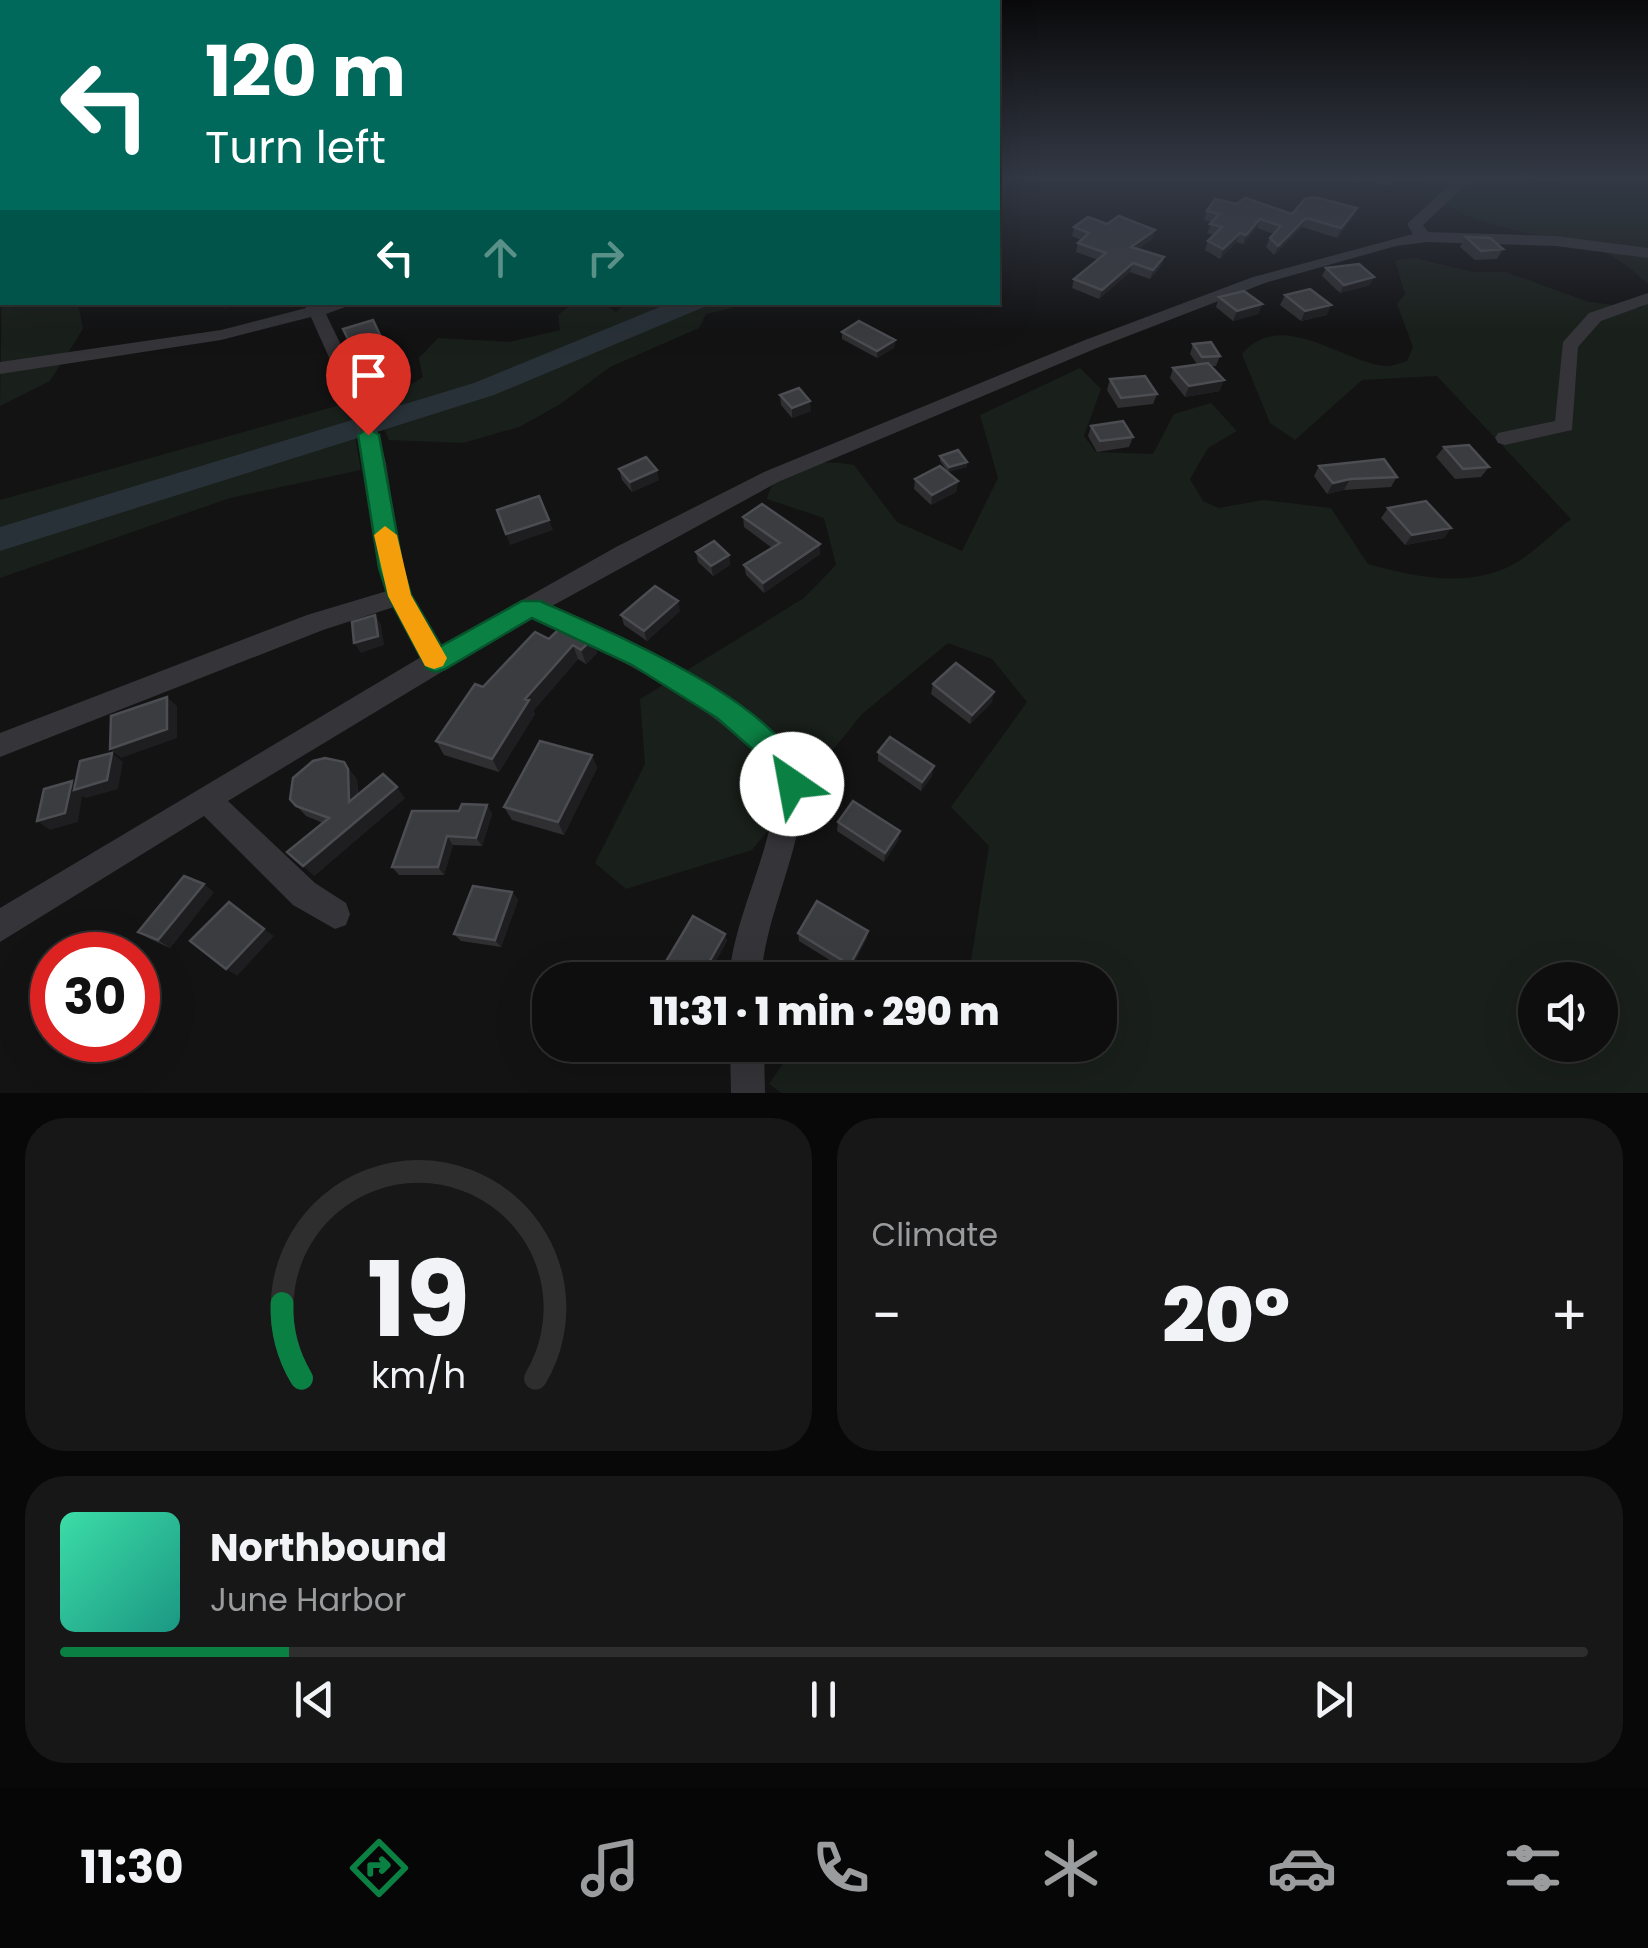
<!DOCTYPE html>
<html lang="en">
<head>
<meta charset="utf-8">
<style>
  :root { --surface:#0e0e0f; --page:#171718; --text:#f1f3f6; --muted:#9b9c9e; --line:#2e2e2f; --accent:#0b8043 }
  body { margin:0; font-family:Poppins,sans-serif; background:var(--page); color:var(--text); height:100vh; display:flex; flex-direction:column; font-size:38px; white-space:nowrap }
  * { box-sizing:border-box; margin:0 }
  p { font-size:32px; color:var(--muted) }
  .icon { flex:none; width:55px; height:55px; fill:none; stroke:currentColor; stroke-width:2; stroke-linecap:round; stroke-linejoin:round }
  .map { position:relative; height:1093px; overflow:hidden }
  .panel { display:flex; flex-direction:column; gap:25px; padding:25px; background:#080808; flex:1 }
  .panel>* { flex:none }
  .top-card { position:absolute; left:0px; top:0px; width:1000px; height:305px; box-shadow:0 10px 40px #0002,0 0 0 2px var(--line); background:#00695c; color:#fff; overflow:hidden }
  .fabs { position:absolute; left:1518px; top:962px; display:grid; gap:20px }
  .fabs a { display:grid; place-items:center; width:100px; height:100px; border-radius:50%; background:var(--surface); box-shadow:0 10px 40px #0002,0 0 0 2px var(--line); font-size:50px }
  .speed { position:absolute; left:30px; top:932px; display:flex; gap:20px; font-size:50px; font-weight:700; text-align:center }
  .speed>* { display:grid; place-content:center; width:130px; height:130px; border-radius:50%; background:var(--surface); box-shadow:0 10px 40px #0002,0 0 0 2px var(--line); line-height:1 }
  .speed .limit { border:15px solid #d22; background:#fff; color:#111 }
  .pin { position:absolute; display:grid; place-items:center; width:85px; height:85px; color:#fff; margin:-102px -42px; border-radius:50% 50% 50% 0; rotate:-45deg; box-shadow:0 0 10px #0007 }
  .pin .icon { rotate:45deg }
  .me { position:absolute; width:110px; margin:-55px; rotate:327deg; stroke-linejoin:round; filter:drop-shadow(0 0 8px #0008) }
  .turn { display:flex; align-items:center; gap:35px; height:210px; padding:0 40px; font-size:45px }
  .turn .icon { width:130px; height:130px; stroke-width:2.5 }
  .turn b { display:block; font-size:70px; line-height:85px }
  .lanes { display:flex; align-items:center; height:95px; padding:0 40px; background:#0003; justify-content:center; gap:50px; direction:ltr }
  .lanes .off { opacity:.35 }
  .big { font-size:75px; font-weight:800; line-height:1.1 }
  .panel .card { flex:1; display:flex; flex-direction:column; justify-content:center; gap:15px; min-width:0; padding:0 35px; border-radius:40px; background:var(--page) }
  .panel .dial { align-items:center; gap:0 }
  .dial svg { height:260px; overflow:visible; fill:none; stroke:var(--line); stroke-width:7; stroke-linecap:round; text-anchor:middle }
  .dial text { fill:var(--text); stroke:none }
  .song { display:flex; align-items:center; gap:30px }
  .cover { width:120px; height:120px; border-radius:15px; background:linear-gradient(135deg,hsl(160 70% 55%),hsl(170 70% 35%)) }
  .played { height:10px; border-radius:5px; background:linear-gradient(90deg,var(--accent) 15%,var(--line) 15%) }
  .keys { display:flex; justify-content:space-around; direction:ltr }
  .heat { display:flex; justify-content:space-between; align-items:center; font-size:55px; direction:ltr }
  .panel .tiles { flex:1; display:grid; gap:25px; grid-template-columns:1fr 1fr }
  .card:last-child { grid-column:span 2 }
  .trip { position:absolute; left:532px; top:962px; width:585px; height:100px; border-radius:40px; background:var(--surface); box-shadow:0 10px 40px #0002,0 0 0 2px var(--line); font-weight:800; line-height:100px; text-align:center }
  .tab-bar { display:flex; height:160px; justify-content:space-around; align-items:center; background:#060606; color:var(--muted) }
  .tab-bar .icon { width:70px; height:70px }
  .tab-bar .selected { color:var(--accent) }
  .tab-bar b { font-size:45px; color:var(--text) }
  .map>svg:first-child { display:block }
  .green { fill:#191f1a; fill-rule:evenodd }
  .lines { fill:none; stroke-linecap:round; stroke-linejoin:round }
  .river { fill:#293138; fill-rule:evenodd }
  .minor { fill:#343439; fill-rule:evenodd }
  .wall { fill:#2f2f32 }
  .shaded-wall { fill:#1e1e20 }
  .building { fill:#3b3c40; stroke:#4c4d52; stroke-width:2.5 }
  .route { fill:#0b8043; stroke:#07532c; stroke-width:2.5 }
  .slow { fill:#f59e0b }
</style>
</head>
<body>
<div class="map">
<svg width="1648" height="1093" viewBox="0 0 1648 1093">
  <rect width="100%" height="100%" fill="#131314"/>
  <path class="green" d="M1416 178H1512L1545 185 1580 178 1648 182V284C1632 270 1617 256 1596 249 1541 232 1453 229 1416 178Z
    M1415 258 1473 272H1506L1589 302 1641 308 1648 302V1093H781L769 1084 796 1045H1100V980H968L989 846 951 807 1027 702 992 659 948 643 862 714 752 850 626 889 595 863 645 764 640 699 804 598 836 565 824 518 767 499C775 462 824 459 854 465L897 522 962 551 998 478 980 415 1080 368 1101 389 1084 436 1096 452 1153 454 1174 414 1211 403 1237 431 1208 448 1190 479 1203 501 1219 508 1263 500 1331 508 1368 564C1411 576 1464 588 1508 567 1530 557 1551 534 1571 519L1437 376 1362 380 1295 440 1270 423 1242 354C1281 308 1339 360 1384 366 1391 367 1400 363 1407 361L1413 347 1397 304 1405 294 1395 260ZM1535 980H1600V1045H1535Z
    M2 268V302L78 303 83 329 50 381 0 406Z
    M573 303H602L616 312 626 303H753L706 314 699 328 610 367 559 405 519 427 463 443 389 440 374 407 423 377 419 358 438 338 509 342 560 330 558 315Z
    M340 405 351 414 361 470 230 498 0 578V500Z"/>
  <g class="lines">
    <path class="river" d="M672 302H707L704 307 494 395 0 551V527L474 383Z"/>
    <path class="minor" d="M0 178H2V185H0Z
      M1457 178H1473L1423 225 1428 232 1556 236 1648 248V258L1556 246 1427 242 1396 246 1265 283 1097 348 778 482 552 606C631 642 719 677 781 741 787 748 796 755 800 764 804 773 804 785 803 794 799 858 765 916 761 980H729C734 909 779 844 775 773 707 699 620 659 531 618L228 801 315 883 346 903 350 914 346 925 335 929 293 905 204 816 0 942V908L421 657 394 607 323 630 0 757V733L307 615 387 591C374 549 374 504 365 461 355 410 332 365 311 317L221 340 0 374V362L221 330 306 308 304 302H359L326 314 371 407 386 463 402 568 411 595 441 646 616 547 764 472 1085 340 1253 277 1413 234 1407 224 1410 221Z
      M1648 293V304L1601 321 1578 347 1572 430 1505 445 1498 443 1495 438 1498 433 1555 421 1563 342 1589 313Z
      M730 1045H764L765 1093H731Z"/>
  </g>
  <path class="wall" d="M1345 178H1397L1387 186 1367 179 1359 184Z
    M1237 204 1292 214 1357 208 1353 217 1337 238 1302 227 1274 255 1266 247 1270 238 1274 234 1257 228 1243 244 1236 242 1220 259 1205 250 1208 241 1214 235 1207 233 1212 222 1204 220 1207 211Z
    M1107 224 1155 230 1152 239 1138 249 1164 257 1161 266 1150 279 1130 272 1099 299 1072 288 1074 279 1098 260 1076 252 1078 243 1081 240 1072 236 1074 227Z
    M1466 237 1503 249 1497 259 1475 260 1460 247Z
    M1326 268 1370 285 1340 293 1322 276Z
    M1285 295 1327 315 1301 321 1280 305Z
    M1219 297 1262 304 1258 314 1233 321 1216 307Z
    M842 332 895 340 894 348 877 358 842 339Z
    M1193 344 1220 356 1216 366H1211L1220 391 1185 397 1170 378 1173 368 1197 364 1190 354Z
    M1110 379 1157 394 1153 404 1118 408 1107 390Z
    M780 395 811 411 792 418 781 405Z
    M1091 426 1133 437 1129 447 1097 452 1088 436Z
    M1444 447 1489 467 1481 477 1455 479 1436 457Z
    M940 456 967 467 948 472 940 461Z
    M1319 466 1397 477 1391 487 1344 490 1327 494 1314 476Z
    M619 469 659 480 632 492 622 480Z
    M915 479 958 481 956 492 931 505 914 489Z
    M1388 508 1451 528 1444 538 1405 545 1381 518Z
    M743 517 820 554 764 593 746 575 744 565 772 548 744 527Z
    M696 552 729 555 730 565 713 576 698 562Z
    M680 611 647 641 624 625 621 615Z
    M549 639H592L597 653 586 664 578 659 533 711 535 714 499 772 444 755 436 741Z
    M933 684 992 702 970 724 931 694Z
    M878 752 932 776 921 791 878 761Z
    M592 755 597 768 564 835 512 820 504 807Z
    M353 774 357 780 358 794 405 798 314 876 323 823 306 816 290 799Z
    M487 805 492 814 482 846 453 845 444 875H399L392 867 459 811Z
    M838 822 899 839 884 862 837 831Z
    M214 892 170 948 150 939 138 932Z
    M512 892 518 900 501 947 461 941 454 934Z
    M798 933 867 938 849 972 799 941Z
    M725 934 727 941 705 980H685L668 970 665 963Z"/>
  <path class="shaded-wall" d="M1357 208 1353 217 1337 238 1341 228Z
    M1306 218 1302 227 1274 255 1278 246Z
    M1260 219 1257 228 1243 244 1246 235Z
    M1155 230 1152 239 1129 256 1131 247Z
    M1240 233 1236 242 1220 259 1223 249Z
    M1164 257 1161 266 1150 279 1153 270Z
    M1133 263 1130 272 1099 299 1102 290Z
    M1374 277 1370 285 1340 293 1344 285Z
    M220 302H251L224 308Z
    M1262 304 1258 314 1233 321 1237 311Z
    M1331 305 1327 315 1301 321 1305 311Z
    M380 335 384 345 354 354 350 343Z
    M895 340 894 348 877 358V351Z
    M1224 380 1220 391 1185 397 1189 386Z
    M810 401 811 411 792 418V408Z
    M967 462V467L948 472 949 467Z
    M657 470 659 480 632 492 630 482Z
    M1350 479 1344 490 1327 494 1333 483Z
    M958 481 956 492 931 505 932 495Z
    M549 520 553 530 510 545 506 534Z
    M1451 528 1444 538 1405 545 1412 535Z
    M820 544V554L764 593 763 583Z
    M729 555 730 565 713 576 711 566Z
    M678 601 680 611 647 641 644 631Z
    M375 615 381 625 384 645 361 653 354 643Z
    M592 639 597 653 586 664 581 650Z
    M573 645 578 659 533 711 535 714 499 772 492 759 525 699Z
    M994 692 992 702 970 724 972 715Z
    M167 697 177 706V738L121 758 110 749Z
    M112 753 123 762 118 789 86 798 82 796 78 822 50 830 37 821 72 781 81 788Z
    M592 755 597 768 564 835 558 822Z
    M344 762 357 780 358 813 349 802Z
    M934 766 932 776 921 791 922 782Z
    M397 787 405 798 314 876 303 866Z
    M487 805 492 814 482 846 476 838Z
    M900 831 899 839 884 862 885 853Z
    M447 836 453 845 444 875 438 867Z
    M204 884 214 892 170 948 158 940Z
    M512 892 518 900 501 947 495 940Z
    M264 929 274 936 237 976 226 969Z
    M868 931 867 938 849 972 850 965Z
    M725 934 727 941 705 980H699Z"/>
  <path class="building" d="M1314 197 1357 208 1341 228 1306 218 1278 246 1270 238 1281 226 1260 219 1246 235 1240 233 1223 249 1208 241 1222 227 1210 224 1219 214 1207 211 1215 199 1237 204 1245 198 1292 214 1305 199Z
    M1119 216 1155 230 1131 247 1164 257 1153 270 1133 263 1102 290 1074 279 1106 253 1078 243 1089 233 1074 227 1088 217 1107 224Z
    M1466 237 1490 238 1503 249 1481 251Z
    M1359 264 1374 277 1344 285 1326 268Z
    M1310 289 1331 305 1305 311 1285 295Z
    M1244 291 1262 304 1237 311 1219 297Z
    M373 320 380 335 350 343 343 329Z
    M859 321 895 340 877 351 842 332Z
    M1211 342 1220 356 1202 357 1193 344Z
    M1208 363 1224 380 1189 386 1173 368Z
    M1145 376 1157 394 1121 398 1110 379Z
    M799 388 810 401 792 408 780 395Z
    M1123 421 1133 437 1100 441 1091 426Z
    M1469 445 1489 467 1463 469 1444 447Z
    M958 450 967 462 949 467 940 456Z
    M646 457 657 470 630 482 619 469Z
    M1384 459 1397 477 1350 479 1333 483 1319 466Z
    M940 466 958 481 932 495 915 479Z
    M539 496 549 520 506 534 497 510Z
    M1426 501 1451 528 1412 535 1388 508Z
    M762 504 820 544 763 583 744 565 780 543 743 517Z
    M714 541 729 555 711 566 696 552Z
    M655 586 678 601 644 631 621 615Z
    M375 615 378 636 354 643 352 622Z
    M563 625 592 639 581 650 573 645 525 699 529 700 492 759 436 741 475 684 483 687 535 632 549 639Z
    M956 663 994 692 972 715 933 684Z
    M167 697V729L110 749 111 716Z
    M890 737 934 766 922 782 878 752Z
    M540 741 592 755 558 822 504 807Z
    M112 753 107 780 74 790 80 761Z
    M325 758 344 762 348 769 349 802 383 774 397 787 303 866 287 852 329 818 296 806 290 799 293 778 313 761Z
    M72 781 65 813 37 821 44 789Z
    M853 801 900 831 885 853 838 822Z
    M462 804 487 805 476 838 447 836 438 867H392L412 811H459Z
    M184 876 204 884 158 940 138 932Z
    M473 886 512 892 495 940 454 934Z
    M817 901 868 931 850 965 798 933Z
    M229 902 264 929 226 969 190 941Z
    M693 916 725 934 699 980H694L665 963Z"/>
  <linearGradient id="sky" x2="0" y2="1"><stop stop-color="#0a0a0b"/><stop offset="0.54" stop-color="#333945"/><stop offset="1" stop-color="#333945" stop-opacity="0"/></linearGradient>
  <rect width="1648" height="331" fill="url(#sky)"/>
  <path class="route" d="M368 428 379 435 403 568 411 595 441 646 522 601H540C609 632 789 705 806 784L802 793 792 797 782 793 776 773 766 761 717 718 632 665 532 618 445 669 436 672 427 669 388 596 379 568 358 435Z"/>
  <path class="slow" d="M385 526 397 535 411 595 447 658 443 666 434 669 425 666 388 596 374 535Z"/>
</svg>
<div class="fabs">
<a><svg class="icon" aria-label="sound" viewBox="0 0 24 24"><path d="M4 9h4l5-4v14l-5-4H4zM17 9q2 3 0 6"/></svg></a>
</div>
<div class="speed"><div class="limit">30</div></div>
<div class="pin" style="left:368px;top:435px;background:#d93025"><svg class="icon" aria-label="arrive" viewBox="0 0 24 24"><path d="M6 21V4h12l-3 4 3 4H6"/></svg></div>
<svg class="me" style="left:792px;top:784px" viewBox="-20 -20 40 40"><circle r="19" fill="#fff"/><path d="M0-13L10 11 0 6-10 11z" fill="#0b8043"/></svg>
<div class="trip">11:31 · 1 min · 290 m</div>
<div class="top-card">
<div class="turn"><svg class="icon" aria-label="left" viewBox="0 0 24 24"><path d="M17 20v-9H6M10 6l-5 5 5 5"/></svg><div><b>120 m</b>Turn left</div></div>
<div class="lanes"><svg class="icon" aria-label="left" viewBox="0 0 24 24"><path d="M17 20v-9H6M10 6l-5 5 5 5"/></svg><svg class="icon off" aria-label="ahead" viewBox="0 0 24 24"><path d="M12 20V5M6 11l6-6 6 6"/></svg><svg class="icon off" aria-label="right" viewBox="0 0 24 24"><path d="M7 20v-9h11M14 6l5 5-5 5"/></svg></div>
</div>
</div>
<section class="panel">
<div class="tiles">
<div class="card dial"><svg viewBox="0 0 100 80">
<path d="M14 69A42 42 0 1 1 86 69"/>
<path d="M14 69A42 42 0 0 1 8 46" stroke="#0b8043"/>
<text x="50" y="56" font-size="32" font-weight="700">19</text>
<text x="50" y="72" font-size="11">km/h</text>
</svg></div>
<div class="card"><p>Climate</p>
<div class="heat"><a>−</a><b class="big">20°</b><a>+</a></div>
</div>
<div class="card">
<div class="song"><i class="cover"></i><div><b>Northbound</b><p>June Harbor</p></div></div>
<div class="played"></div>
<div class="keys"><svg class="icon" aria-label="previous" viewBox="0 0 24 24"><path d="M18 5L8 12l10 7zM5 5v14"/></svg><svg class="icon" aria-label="pause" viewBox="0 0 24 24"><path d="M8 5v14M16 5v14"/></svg><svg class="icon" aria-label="next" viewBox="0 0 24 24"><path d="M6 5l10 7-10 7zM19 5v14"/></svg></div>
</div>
</div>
</section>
<nav class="tab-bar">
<b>11:30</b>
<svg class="icon selected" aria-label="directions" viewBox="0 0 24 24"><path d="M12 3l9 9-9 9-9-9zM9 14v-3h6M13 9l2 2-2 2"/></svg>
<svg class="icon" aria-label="music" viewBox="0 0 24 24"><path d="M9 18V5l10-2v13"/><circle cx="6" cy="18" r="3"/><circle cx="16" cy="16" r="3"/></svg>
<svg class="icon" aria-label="phone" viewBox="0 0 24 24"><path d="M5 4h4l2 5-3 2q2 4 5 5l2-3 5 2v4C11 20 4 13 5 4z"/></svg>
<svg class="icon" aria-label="climate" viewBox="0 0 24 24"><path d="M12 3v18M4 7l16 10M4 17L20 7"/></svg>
<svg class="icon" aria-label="car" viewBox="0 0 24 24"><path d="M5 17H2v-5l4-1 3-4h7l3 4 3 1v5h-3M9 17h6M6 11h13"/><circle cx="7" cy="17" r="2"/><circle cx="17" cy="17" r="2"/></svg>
<svg class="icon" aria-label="filters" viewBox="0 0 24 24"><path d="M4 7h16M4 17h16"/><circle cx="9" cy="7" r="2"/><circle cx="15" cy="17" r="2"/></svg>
</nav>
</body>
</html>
